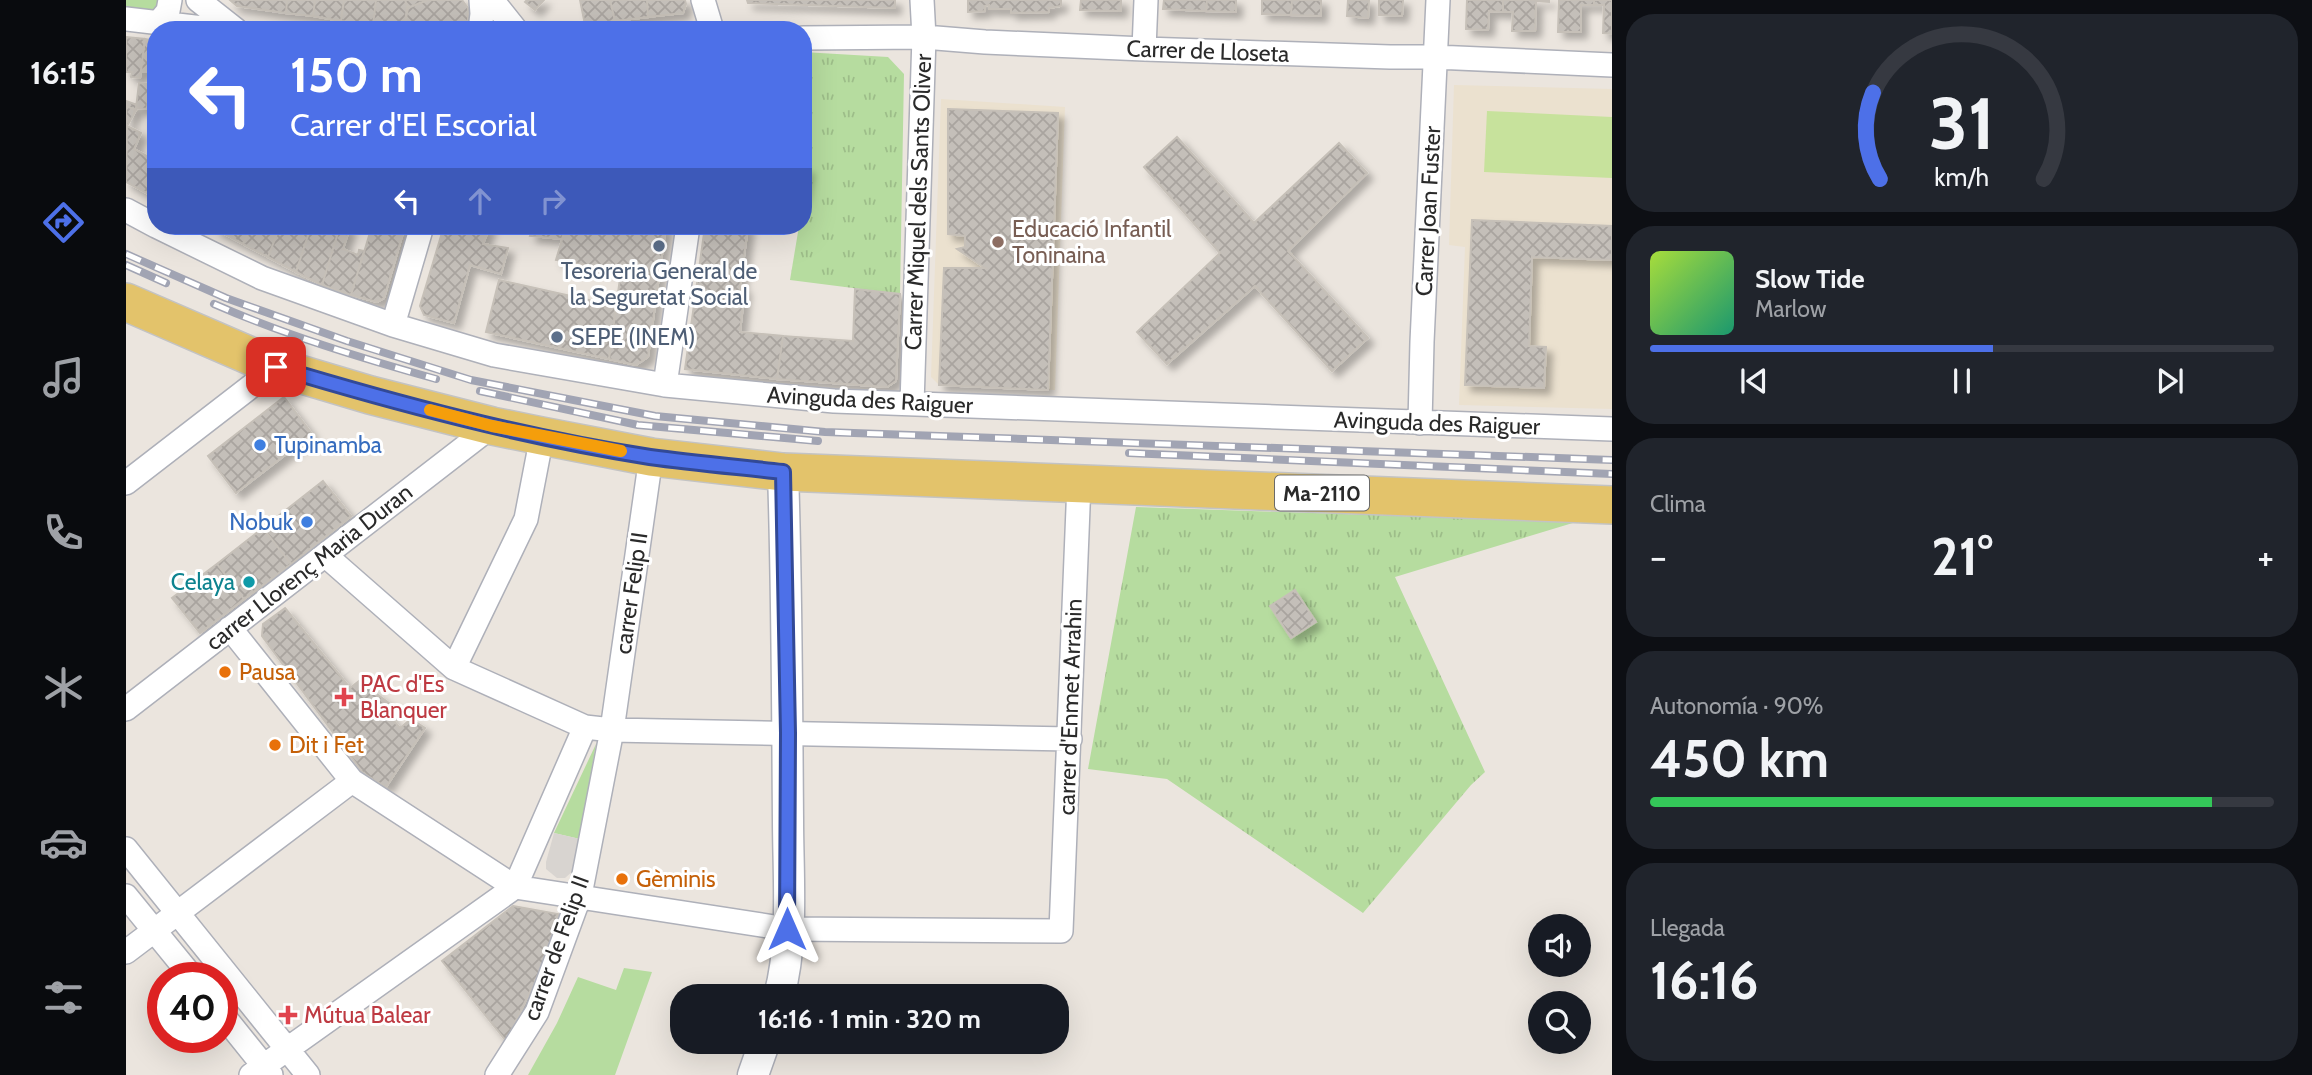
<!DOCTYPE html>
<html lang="es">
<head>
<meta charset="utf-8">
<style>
  :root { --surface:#171b24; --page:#20242c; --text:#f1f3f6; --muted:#9ea1a6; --line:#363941; --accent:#4d70e8 }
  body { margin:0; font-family:Cabin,sans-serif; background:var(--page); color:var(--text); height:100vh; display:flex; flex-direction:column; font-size:26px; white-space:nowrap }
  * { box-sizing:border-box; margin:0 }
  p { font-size:23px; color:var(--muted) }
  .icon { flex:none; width:38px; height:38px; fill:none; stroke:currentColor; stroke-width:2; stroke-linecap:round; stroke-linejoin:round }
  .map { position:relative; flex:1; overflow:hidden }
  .sheet { display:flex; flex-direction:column; gap:14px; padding:14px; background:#0d0f14; width:700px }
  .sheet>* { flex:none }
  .hud { position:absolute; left:21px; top:21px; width:665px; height:214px; border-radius:28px; box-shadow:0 7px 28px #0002; background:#4d70e8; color:#fff; overflow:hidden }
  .controls { position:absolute; left:1402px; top:914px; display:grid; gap:14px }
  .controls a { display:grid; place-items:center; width:63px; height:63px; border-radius:50%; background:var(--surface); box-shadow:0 7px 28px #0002; font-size:35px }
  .speed { position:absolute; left:21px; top:962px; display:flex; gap:14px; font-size:35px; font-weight:700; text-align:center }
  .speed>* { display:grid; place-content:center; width:91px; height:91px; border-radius:50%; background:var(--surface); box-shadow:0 7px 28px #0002; line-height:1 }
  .speed .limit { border:10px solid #d22; background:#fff; color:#111 }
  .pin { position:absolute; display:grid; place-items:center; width:60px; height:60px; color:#fff; margin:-30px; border-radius:14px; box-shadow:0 4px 10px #0006 }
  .me { position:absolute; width:77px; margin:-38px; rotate:0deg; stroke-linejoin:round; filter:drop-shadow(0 0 5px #0008) }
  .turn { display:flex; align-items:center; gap:24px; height:147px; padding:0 28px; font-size:32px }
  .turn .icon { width:91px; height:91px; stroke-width:2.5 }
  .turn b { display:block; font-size:49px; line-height:60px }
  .lanes { display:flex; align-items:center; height:66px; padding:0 28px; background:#0003; justify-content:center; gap:35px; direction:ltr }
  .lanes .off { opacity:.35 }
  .big { font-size:52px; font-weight:800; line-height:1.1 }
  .sheet .card { flex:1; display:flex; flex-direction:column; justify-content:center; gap:10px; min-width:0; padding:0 24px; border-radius:28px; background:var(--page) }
  .sheet .dial { align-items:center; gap:0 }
  .dial svg { height:182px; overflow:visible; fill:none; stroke:var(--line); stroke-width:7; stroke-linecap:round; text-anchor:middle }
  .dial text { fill:var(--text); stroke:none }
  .song { display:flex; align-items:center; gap:21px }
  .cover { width:84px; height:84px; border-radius:10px; background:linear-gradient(135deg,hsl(80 70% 55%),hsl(160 70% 35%)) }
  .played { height:7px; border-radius:4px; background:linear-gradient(90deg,var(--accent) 55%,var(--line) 55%) }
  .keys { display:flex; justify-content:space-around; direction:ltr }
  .heat { display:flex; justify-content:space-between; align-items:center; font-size:38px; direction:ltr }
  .charge { height:10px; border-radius:5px; background:linear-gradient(90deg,#34c759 90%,var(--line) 0) }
  .trip { position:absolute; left:544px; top:984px; width:399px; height:70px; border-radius:28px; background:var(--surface); box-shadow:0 7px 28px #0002; font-weight:800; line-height:70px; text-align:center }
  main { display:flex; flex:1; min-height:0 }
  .tab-bar { display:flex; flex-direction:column; width:126px; justify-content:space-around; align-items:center; background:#090b0e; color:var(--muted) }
  .tab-bar .icon { width:49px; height:49px }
  .tab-bar .selected { color:var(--accent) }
  .tab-bar b { font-size:32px; color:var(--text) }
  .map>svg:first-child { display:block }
  .education { fill:#ebe1cf }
  .grass { fill:url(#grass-tufts) }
  .park { fill:#b6dc9f }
  .pitch { fill:#c7e29c }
  .plaza { fill:#d8d4d0 }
  .building { fill:url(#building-cross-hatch); stroke:#c6c0b8; stroke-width:2; filter:url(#shadow) }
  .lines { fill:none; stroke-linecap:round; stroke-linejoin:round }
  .minor-casing { stroke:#aeb0b9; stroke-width:26 }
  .tertiary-casing { stroke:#aeb0b9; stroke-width:33 }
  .primary-casing { stroke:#c3c3c3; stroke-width:40 }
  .minor { stroke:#fff; stroke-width:23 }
  .tertiary { stroke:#fff; stroke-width:30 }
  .primary { stroke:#e3c36b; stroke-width:37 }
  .rail-casing { stroke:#a1a4b3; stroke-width:8 }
  .rail { stroke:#fff; stroke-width:5; stroke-dasharray:16; stroke-linecap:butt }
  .route-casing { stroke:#324997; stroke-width:18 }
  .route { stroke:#4d70e8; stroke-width:12 }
  .slow { stroke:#f59e0b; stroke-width:12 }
  .education-dot { fill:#8d6e63; stroke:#fff; stroke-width:2.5 }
  .service-dot { fill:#5c6f8a; stroke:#fff; stroke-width:2.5 }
  .shop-dot { fill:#3f7fe0; stroke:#fff; stroke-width:2.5 }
  .culture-dot { fill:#0f9aa8; stroke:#fff; stroke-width:2.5 }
  .food-dot { fill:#e8710a; stroke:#fff; stroke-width:2.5 }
  .health-dot { fill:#e0444e; stroke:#fff; stroke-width:2.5 }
  .labels { text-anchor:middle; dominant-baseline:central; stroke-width:6; stroke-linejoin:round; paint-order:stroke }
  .shield { fill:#fff; stroke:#6a6a6a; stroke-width:2 }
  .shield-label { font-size:21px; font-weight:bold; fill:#2a2a2a }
  .street-label { font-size:23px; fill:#2a2a2a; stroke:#fff }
  .education-label { font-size:23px; fill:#785e54; stroke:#fff; text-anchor:start }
  .service-label { font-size:23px; fill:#4e5e75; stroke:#fff }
  .shop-label { font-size:23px; fill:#366cbe; stroke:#fff; text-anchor:start }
  .culture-label { font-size:23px; fill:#0d838f; stroke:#fff; text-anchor:end }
  .food-label { font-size:23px; fill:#c56008; stroke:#fff; text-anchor:start }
  .health-label { font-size:23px; fill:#be3a42; stroke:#fff; text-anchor:start }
</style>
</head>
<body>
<main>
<nav class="tab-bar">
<b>16:15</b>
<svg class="icon selected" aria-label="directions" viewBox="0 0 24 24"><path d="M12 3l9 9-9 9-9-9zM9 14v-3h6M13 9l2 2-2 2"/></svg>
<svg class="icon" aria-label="music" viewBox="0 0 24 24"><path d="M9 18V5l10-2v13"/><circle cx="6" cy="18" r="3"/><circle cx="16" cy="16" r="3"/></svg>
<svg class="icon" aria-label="phone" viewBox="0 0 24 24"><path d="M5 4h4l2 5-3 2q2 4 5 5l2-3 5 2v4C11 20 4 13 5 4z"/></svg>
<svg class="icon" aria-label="climate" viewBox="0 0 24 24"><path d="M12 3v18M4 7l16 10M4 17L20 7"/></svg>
<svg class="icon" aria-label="car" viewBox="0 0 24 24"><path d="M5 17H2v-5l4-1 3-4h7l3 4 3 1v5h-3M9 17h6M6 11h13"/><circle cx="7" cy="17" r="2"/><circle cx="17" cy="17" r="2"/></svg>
<svg class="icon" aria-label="filters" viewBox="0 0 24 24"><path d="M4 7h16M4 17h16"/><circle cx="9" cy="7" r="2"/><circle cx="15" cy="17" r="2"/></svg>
</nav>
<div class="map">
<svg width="1486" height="1075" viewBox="0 0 1486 1075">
  <defs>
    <pattern id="grass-tufts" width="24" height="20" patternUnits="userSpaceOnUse" patternTransform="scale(1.75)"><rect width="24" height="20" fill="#b6dc9f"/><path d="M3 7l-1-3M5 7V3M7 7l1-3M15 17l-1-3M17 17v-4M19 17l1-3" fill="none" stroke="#9dbd89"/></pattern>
    <pattern id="building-cross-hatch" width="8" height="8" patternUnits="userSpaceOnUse" patternTransform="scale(1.75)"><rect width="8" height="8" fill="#c4bfb9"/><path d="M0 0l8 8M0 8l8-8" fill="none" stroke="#a9a49f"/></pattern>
    <filter id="shadow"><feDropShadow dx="6" dy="6" stdDeviation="3.5" flood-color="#0004"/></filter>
  </defs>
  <rect width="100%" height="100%" fill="#ebe5de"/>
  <path class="education" d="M1328 85 1486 89V409L1333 405 1339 247 1323 245Z
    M815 99 939 107 929 390 813 385 805 377Z"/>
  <path class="grass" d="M677 52 762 57 778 74 774 294 664 280 673 226H677V198L682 169 677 168Z
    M1010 507 1450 522 1269 577 1359 772 1345 785 1237 913 1041 779 962 769Z"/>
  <path class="park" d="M0 0H34L25 13 0 10Z
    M470 744 454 839 428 833Z
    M498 968 526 972 489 1075H402L431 1023 452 977 490 990Z"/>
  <path class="pitch" d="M1361 111 1486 117V178L1358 172Z"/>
  <path class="plaza" d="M428 833 454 839 448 870 439 878H431L420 869V862Z"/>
  <path class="building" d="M104 0H161L160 13 111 6Z
    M161 0H189L187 16 160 13Z
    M189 0H218L215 21 187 16Z
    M218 0H250L247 25 215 21Z
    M250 0H279L282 8 278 29 247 25Z
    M279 0H302L282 8Z
    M302 0H336L342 8V30L278 29 281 8Z
    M401 0H418L409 10 399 2Z
    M454 0H484L489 21 459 25Z
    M484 0H521L522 17 489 21Z
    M521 0H559L560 4 557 13 522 17Z
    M621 0H769V8L622 3Z
    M842 0H935V6L923 8V12L885 13V9H863V5L859 6V11L842 12Z
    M955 0H995V11L954 10Z
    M1038 0H1081L1080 11 1037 9Z
    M1081 0H1110V12L1080 11Z
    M1136 0H1166L1165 15 1136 14Z
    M1166 0H1195V16L1165 15Z
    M1222 0H1243L1242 18 1221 16Z
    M1253 0H1277L1276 16 1253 15Z
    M1341 0H1377V12L1363 11 1362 30 1340 29Z
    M1377 0H1423V2L1410 1 1409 31H1386L1387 12H1377Z
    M1433 0H1468V5H1455V32H1432Z
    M1468 0H1486V34L1477 33 1478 5H1468Z
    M0 37 19 39 14 78 5 77 6 72H0Z
    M19 39 30 41V73L15 71Z
    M13 83 24 84 21 109 10 108Z
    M0 101 11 105 10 110 0 106Z
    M0 106 10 110 0 128Z
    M822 109 932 113 922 390 813 385 818 268H859L831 249 839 247V236L822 234Z
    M1 126 15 133 8 149 30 161V198L0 182Z
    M1051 137 1128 223 1213 143 1241 173 1162 251 1242 338 1206 371 1129 286 1041 364 1011 332 1094 253 1018 167Z
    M677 168H682L677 198Z
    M1346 220 1486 226V260L1406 257 1403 346 1420 347 1418 388 1339 385Z
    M91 226H126L117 244 89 229Z
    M126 226H154L142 257 117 244Z
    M154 226H185L170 272 142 257Z
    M185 226H214L196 285 170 272Z
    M214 226 224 227 217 249 232 255 233 250 238 251 225 295 196 285Z
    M246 226H279L258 298 251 302 225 295Z
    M318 226H364L357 244 382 248 375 274 344 265 328 323 298 315 294 306Z
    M408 226H440L436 239 404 236Z
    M440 226H540L522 357 510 365 483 359 495 271 430 260Z
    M579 226H622L614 288H619L614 332 657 336 651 379 559 369Z
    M373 280 490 306 483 359 360 332Z
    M729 289 774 294 770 381 761 387 651 379 657 336 727 341Z
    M158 397 186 434 110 493 82 456Z
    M197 481 225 516 165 564 137 528Z
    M137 528 165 564 118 599 91 564Z
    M91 564 118 599 74 633 46 598Z
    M1169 590 1190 622 1165 638 1144 606Z
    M159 608 224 688 233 681 267 706 260 712 274 728 285 719 299 728 260 787 237 773 136 636 137 624Z
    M387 906 432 914 434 930 380 1041 316 961Z"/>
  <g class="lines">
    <defs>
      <path id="minor" d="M72 0 110 30
        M366 0 390 30
        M577 0 586 30
        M0 19 94 30
        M32 23 42 11 44 0
        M354 30 356 14 355 0
        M677 38 798 37 859 42 1018 49 1264 57H1309L1486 65
        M1018 49 1020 0
        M0 210 30 226
        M30 226 136 278 267 325 368 355 539 385 708 401 1486 429
        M267 325 296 226
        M539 385 562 226
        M786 404 798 37 796 0
        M1294 423 1296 342 1312 0
        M0 483 150 367
        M199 555 328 668 459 727 486 730 944 739
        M104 628 226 781 389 887 661 929 935 931 953 483
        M328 668 400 519 416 436
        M0 709 366 426
        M0 849 182 1075
        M0 896 67 978
        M0 952 226 781
        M96 1014 145 1075
        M125 1075 389 887 459 727
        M371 1075 411 1012 454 895 486 730 525 457"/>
      <path id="tertiary" d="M653 996C668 942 662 875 662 820 661 704 661 588 657 472
        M627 1075 639 1041"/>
      <path id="primary" d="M0 302 150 367 244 395 366 426 416 436 525 457 657 472 1486 505"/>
    </defs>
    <use href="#minor" class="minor-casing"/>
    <use href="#tertiary" class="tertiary-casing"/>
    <use href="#primary" class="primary-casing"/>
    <use href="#minor" class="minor"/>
    <use href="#tertiary" class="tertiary"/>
    <use href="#primary" class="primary"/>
    <defs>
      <path id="rail" d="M0 254 100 298 221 341 345 380 529 416 699 432 1486 460
        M0 265 40 283
        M88 304C159 335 235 358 310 379
        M354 391 512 425 692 441
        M1003 453 1486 474"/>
    </defs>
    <use href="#rail" class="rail-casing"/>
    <use href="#rail" class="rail"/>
  </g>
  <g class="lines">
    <defs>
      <path id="route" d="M150 367C273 404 397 437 524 457 568 463 613 467 657 472L662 733 661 929"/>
    </defs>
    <use href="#route" class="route-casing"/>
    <use href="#route" class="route"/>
    <path class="slow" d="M304 410 366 426 495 451"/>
  </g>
  <circle class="education-dot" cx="872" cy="242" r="7"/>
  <g class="service-dot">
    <circle cx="533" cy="246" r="7"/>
    <circle cx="431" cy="337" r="7"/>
  </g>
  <g class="shop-dot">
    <circle cx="134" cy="445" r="7"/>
    <circle cx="181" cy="522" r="7"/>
  </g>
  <circle class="culture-dot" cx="123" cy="582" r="7"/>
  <g class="food-dot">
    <circle cx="99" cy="672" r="7"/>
    <circle cx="149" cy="745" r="7"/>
    <circle cx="496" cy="879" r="7"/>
  </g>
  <g class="health-dot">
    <path d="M214.5 686.5h7v7h7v7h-7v7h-7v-7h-7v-7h7z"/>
    <path d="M158.5 1004.5h7v7h7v7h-7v7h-7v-7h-7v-7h7z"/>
  </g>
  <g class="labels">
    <rect class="shield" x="1149" y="475.5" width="94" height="35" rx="5"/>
    <g class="shield-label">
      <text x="1196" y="493">Ma-2110</text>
    </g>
    <g class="street-label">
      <text transform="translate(1082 51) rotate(2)">Carrer de Lloseta</text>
      <text transform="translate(792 202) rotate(-88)">Carrer Miquel dels Sants Oliver</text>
      <text transform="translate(1302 211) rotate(-87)">Carrer Joan Fuster</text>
      <text transform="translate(744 400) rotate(3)">Avinguda des Raiguer</text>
      <text transform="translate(1311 423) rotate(2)">Avinguda des Raiguer</text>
      <text transform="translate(183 567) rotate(-38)">carrer Llorenç Maria Duran</text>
      <text transform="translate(505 593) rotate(-82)">carrer Felip II</text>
      <text transform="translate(944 707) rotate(-88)">carrer d'Enmet Arrahin</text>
      <text transform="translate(430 948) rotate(-70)">carrer de Felip II</text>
    </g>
    <g class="education-label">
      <text x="886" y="229">Educació Infantil<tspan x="886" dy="26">Toninaina</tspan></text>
    </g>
    <g class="service-label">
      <text x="533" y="271">Tesoreria General de<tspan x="533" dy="26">la Seguretat Social</tspan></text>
      <text x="445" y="337" text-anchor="start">SEPE (INEM)</text>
    </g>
    <g class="shop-label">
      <text x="148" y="445">Tupinamba</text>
      <text x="167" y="522" text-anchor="end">Nobuk</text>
    </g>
    <g class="culture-label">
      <text x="109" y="582">Celaya</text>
    </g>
    <g class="food-label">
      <text x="113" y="672">Pausa</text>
      <text x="163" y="745">Dit i Fet</text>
      <text x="510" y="879">Gèminis</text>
    </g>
    <g class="health-label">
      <text x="234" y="684">PAC d'Es<tspan x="234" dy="26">Blanquer</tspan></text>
      <text x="178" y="1015">Mútua Balear</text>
    </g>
  </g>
</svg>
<div class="controls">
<a><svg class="icon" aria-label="sound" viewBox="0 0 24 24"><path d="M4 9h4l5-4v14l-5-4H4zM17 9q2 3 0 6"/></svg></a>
<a><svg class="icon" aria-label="search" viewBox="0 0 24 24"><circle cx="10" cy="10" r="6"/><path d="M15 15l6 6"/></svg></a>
</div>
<div class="speed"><div class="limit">40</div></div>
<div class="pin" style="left:150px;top:367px;background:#d93025"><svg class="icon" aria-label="arrive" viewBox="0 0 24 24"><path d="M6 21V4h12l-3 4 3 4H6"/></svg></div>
<svg class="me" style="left:661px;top:929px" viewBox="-20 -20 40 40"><path d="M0-17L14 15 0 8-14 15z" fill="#4d70e8" stroke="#fff" stroke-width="4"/></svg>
<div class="trip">16:16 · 1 min · 320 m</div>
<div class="hud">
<div class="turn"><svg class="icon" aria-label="left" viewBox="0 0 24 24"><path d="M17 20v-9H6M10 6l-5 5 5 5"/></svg><div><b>150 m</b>Carrer d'El Escorial</div></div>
<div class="lanes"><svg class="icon" aria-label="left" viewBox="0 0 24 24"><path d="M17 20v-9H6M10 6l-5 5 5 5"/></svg><svg class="icon off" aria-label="ahead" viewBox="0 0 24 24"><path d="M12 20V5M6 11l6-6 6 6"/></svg><svg class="icon off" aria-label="right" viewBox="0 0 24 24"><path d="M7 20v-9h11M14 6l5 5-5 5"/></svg></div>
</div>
</div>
<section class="sheet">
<div class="card dial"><svg viewBox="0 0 100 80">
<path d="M14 69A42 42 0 1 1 86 69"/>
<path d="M14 69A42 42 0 0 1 11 31" stroke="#4d70e8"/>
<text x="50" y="56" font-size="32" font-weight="700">31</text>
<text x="50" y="72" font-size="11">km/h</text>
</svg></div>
<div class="card">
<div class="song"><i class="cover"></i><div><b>Slow Tide</b><p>Marlow</p></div></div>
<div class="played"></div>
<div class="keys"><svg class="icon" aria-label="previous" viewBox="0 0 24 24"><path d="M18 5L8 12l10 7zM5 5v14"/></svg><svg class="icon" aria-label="pause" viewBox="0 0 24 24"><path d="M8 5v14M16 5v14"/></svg><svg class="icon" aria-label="next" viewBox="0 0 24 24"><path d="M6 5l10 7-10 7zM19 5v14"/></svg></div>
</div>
<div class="card"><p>Clima</p>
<div class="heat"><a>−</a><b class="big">21°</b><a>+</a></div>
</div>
<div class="card"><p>Autonomía · 90%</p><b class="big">450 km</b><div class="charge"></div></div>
<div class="card"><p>Llegada</p><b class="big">16:16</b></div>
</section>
</main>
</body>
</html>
